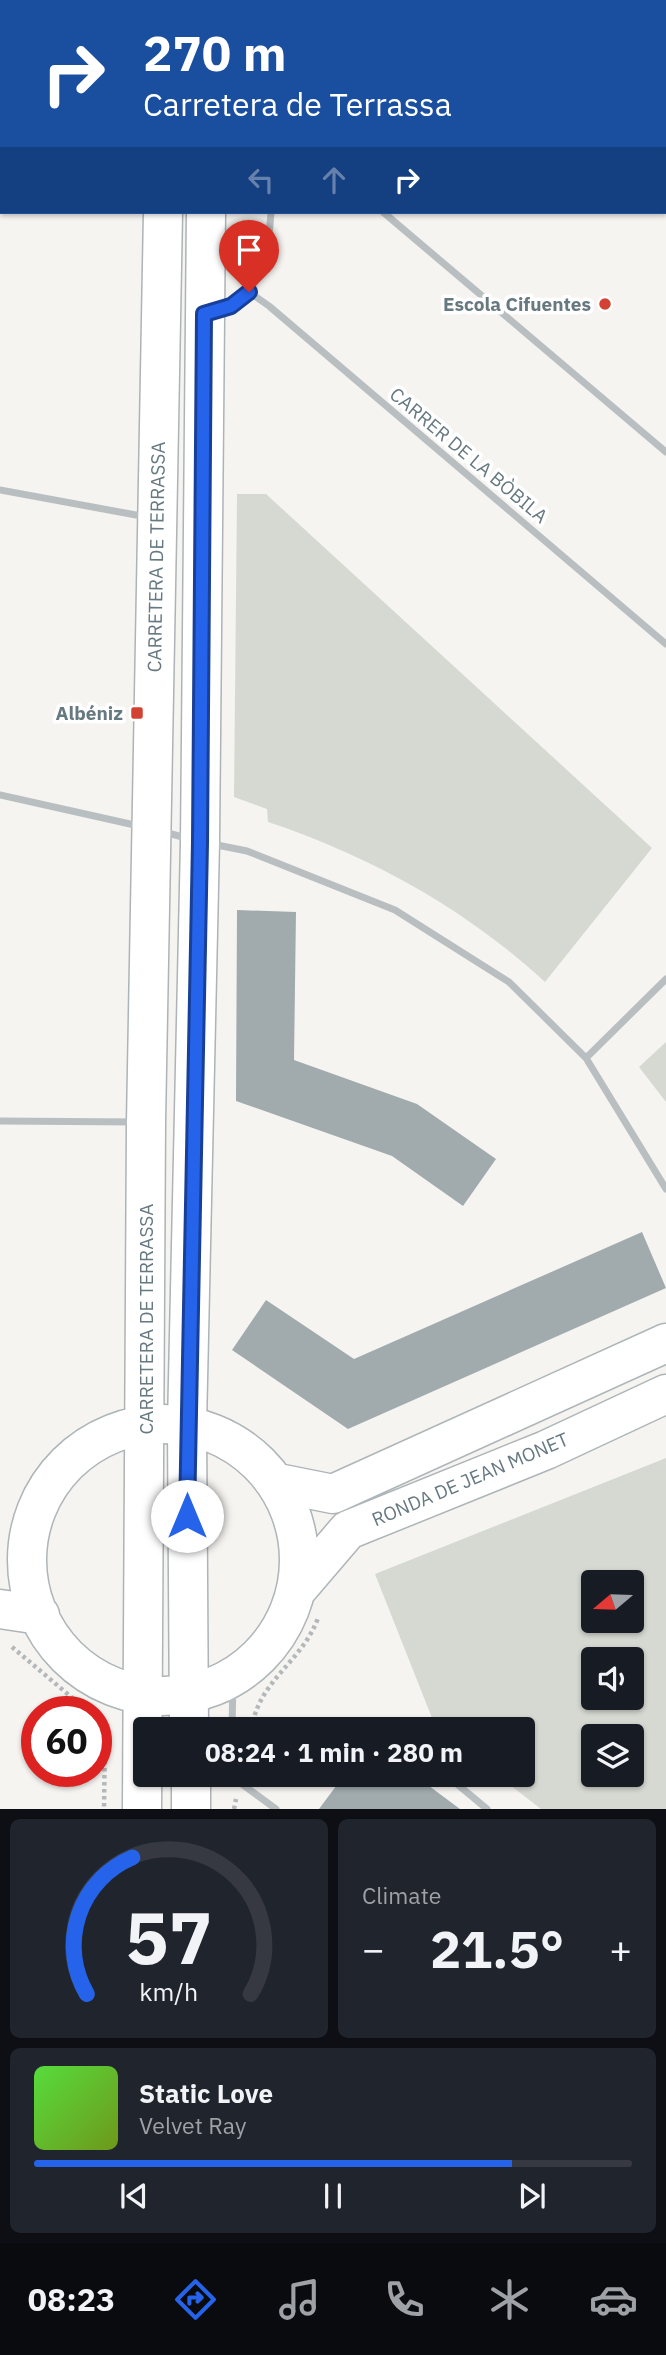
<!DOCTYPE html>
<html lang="en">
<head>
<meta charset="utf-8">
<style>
  :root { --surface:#171b24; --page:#20242c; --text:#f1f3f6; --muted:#9ea1a6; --line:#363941; --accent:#2563eb }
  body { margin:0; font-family:"IBM Plex Sans",sans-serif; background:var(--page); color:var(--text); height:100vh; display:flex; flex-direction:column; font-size:26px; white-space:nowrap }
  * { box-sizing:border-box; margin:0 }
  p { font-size:23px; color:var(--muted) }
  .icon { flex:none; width:38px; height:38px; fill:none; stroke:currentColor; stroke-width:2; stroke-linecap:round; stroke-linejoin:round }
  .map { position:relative; height:1809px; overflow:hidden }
  .drawer { display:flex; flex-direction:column; gap:10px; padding:10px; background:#0d0f14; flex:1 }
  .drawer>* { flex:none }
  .banner { position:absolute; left:0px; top:0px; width:667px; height:214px; box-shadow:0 2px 5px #0004; background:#1a4fa0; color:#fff; overflow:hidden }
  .needle { width:46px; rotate:251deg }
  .buttons { position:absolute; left:581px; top:1570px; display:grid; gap:14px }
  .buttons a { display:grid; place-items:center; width:63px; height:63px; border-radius:7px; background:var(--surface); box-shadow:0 2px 5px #0004; font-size:35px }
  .speed { position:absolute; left:21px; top:1696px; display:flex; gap:14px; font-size:35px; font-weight:700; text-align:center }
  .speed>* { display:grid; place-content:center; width:91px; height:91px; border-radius:50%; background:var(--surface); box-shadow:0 2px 5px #0004; line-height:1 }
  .speed .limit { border:10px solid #d22; background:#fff; color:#111 }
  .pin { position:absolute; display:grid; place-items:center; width:60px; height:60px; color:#fff; margin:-72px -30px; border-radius:50% 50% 50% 0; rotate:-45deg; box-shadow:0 0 7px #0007 }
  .pin .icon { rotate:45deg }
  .me { position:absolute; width:77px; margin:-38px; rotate:0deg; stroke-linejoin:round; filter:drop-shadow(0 0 5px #0008) }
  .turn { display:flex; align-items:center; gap:24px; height:147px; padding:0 28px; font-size:32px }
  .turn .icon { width:91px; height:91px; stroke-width:2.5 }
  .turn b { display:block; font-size:49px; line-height:60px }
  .lanes { display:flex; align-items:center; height:66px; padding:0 28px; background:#0003; justify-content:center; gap:35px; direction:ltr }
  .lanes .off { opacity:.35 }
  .big { font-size:52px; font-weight:800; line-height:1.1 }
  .drawer .widget { flex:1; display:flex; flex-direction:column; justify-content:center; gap:10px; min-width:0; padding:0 24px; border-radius:10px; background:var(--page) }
  .drawer .dial { align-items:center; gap:0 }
  .dial svg { height:182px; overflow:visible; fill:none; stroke:var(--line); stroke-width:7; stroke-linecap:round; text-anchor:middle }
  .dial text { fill:var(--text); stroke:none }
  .song { display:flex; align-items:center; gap:21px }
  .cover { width:84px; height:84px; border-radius:10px; background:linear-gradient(135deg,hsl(110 70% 55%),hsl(80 70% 35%)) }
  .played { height:7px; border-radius:4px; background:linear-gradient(90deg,var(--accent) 80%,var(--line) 80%) }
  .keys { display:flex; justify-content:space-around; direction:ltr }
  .heat { display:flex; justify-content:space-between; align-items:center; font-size:38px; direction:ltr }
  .drawer .tiles { flex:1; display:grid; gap:10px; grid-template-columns:1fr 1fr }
  .widget:last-child { grid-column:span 2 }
  .trip { position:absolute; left:133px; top:1717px; width:402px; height:70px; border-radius:7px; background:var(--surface); box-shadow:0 2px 5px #0004; font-weight:800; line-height:70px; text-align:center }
  .dock { display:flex; height:112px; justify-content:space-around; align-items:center; background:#090b0e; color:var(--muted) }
  .dock .icon { width:49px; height:49px }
  .dock .on { color:var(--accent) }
  .dock b { font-size:32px; color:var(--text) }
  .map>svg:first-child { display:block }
  .green { fill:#d5d9d1; fill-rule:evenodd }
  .building { fill:#a1abae }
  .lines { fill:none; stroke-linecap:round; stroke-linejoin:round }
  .secondary-casing { stroke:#aeb5b8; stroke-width:41 }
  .primary-casing { stroke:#adb3b6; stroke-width:41 }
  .path { stroke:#b4b8ba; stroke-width:4.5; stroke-dasharray:3.5 3.5; stroke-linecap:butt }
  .street { stroke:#b9bfc1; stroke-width:7 }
  .secondary { stroke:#fff; stroke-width:38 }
  .primary { stroke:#fff; stroke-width:38 }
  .route-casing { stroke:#184099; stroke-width:18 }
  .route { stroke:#2563eb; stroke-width:12 }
  .poi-dot { fill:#d24134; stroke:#fff; stroke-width:2.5 }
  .labels { text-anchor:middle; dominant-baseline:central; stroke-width:7; stroke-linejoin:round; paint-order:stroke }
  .poi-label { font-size:19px; font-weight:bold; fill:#667880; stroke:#fff; text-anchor:end }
  .street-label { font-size:19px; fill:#667880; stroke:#fff }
</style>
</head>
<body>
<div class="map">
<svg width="666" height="1809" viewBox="0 0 666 1809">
  <rect width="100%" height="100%" fill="#f5f4f1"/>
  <path class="green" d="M536 0H666V106L665 2Z
    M237 494H266L652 848 545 982C466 909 370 856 268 822L267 809 234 797Z
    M666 1042V1102L639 1067Z
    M666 1458V1809H541L497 1775 523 1774V1729H441L434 1723 375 1574ZM593 1582H632V1620H593ZM593 1659H632V1698H593ZM593 1736H632V1774H593Z"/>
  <path class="building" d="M237 910 296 912 294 1060 417 1104 496 1159 463 1206 392 1156 236 1101Z
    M642 1232 666 1288 348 1429 232 1350 266 1300 354 1359Z
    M345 1774H413L460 1809H319Z"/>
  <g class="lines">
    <defs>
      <path id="secondary" d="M27 1560a136 136 0 1 1 272 0a136 136 0 1 1-272 0Z
        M278 1483 333 1494 666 1343
        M295 1592 348 1530 546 1450 666 1394
        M0 1609 40 1615"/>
      <path id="primary" d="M163 2V0
        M207 2V0
        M189 1729 187 1425 200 842 206 212
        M142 1809 146 1122 163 212
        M191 1809V1774"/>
    </defs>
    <use href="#secondary" class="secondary-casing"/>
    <use href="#primary" class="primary-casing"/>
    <path class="path" d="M424 2 426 0
      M12 1647 89 1712
      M96 1722 105 1734 104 1809
      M253 1722C262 1679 303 1660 318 1618
      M234 1809 236 1799"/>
    <path class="street" d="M350 2 351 0
      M392 2 393 0
      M0 9 2 3
      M383 212 666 452
      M249 292 269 306 666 644
      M217 310C264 295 268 254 271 212
      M0 490 147 517
      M0 795 139 826
      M164 832 190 839
      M212 844 247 851 395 910 509 982 586 1058 666 1189
      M586 1058 666 979
      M0 1121 136 1122
      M232 1729 233 1680
      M210 1774 239 1782 276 1809
      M445 1774 487 1809"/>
    <use href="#secondary" class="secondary"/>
    <use href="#primary" class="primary"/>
  </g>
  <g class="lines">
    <defs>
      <path id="route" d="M187 1516 200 842 204 314 231 306 249 292"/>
    </defs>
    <use href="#route" class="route-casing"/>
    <use href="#route" class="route"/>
  </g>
  <g class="poi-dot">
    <circle cx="605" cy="304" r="7"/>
    <rect x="130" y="706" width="14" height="14" rx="3.5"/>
  </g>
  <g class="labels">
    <g class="poi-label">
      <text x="591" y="304">Escola Cifuentes</text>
      <text x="123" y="713">Albéniz</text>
    </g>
    <g class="street-label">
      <text transform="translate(469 455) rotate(40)">CARRER DE LA BÒBILA</text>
      <text transform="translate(156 557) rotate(-89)">CARRETERA DE TERRASSA</text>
      <text transform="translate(146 1319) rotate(-90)">CARRETERA DE TERRASSA</text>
      <text transform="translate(470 1479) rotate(-23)">RONDA DE JEAN MONET</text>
    </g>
  </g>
</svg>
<div class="buttons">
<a><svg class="needle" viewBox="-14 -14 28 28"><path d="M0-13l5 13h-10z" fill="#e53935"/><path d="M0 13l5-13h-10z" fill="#9ea1a6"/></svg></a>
<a><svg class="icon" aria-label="sound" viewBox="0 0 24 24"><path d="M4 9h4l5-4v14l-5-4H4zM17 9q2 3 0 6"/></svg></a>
<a><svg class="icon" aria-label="layers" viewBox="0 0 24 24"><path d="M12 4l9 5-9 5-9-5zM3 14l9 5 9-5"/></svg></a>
</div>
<div class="speed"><div class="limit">60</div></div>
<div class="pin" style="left:249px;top:292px;background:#d93025"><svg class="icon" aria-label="arrive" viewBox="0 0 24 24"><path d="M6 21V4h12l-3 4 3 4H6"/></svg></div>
<svg class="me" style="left:187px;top:1516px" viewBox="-20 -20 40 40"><circle r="19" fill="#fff"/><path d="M0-13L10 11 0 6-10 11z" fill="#2563eb"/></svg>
<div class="trip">08:24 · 1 min · 280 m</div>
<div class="banner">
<div class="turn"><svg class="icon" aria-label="right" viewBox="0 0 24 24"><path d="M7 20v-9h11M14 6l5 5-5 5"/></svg><div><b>270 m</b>Carretera de Terrassa</div></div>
<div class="lanes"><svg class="icon off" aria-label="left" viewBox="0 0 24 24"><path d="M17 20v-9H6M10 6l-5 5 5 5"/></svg><svg class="icon off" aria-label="ahead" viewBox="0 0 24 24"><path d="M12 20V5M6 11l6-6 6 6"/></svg><svg class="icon" aria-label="right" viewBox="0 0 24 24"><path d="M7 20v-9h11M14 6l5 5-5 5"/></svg></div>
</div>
</div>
<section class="drawer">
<div class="tiles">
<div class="widget dial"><svg viewBox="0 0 100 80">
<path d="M14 69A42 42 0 1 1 86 69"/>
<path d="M14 69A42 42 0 0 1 34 9" stroke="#2563eb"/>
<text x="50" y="56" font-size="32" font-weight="700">57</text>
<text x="50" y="72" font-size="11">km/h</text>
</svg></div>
<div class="widget"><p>Climate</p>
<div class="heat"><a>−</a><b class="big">21.5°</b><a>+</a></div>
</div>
<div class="widget">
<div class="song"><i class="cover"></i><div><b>Static Love</b><p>Velvet Ray</p></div></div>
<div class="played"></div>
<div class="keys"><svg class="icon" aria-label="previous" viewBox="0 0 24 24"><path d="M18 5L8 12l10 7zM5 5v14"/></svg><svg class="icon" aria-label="pause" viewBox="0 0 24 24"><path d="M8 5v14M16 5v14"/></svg><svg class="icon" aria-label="next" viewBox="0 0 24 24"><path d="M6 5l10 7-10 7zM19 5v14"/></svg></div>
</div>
</div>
</section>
<nav class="dock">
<b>08:23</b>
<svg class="icon on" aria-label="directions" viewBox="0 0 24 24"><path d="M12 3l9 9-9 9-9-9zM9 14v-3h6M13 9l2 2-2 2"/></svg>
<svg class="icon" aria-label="music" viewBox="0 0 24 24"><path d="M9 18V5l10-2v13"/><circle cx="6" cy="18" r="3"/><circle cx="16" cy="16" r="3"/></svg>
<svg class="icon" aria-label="phone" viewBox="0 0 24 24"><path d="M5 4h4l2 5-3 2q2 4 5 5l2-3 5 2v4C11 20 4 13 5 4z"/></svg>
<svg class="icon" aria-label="climate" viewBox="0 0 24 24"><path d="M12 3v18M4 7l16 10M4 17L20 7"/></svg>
<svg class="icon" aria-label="car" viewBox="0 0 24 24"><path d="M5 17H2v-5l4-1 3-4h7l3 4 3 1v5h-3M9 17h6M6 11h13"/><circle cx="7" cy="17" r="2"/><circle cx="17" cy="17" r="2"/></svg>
</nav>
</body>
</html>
